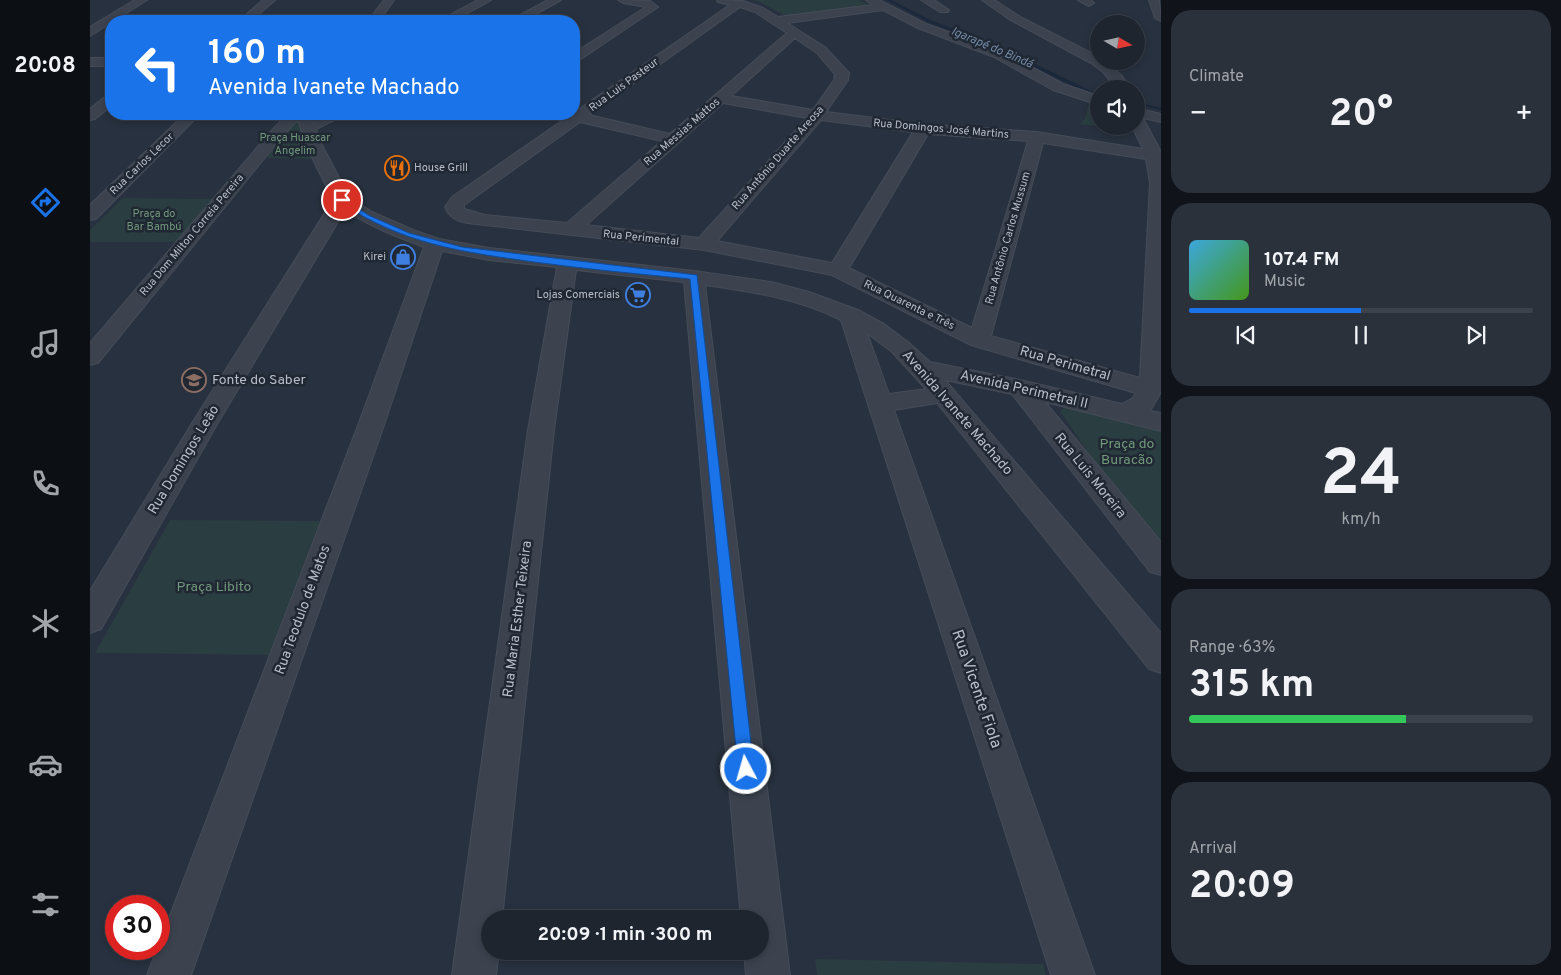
<!DOCTYPE html>
<html lang="en">
<head>
<meta charset="utf-8">
<style>
  :root { --surface:#1e252f; --page:#2b313b; --text:#f1f3f6; --muted:#a1a5aa; --line:#3c424b; --accent:#1a73e8 }
  body { margin:0; font-family:Overpass,sans-serif; background:var(--page); color:var(--text); height:100vh; display:flex; flex-direction:column; font-size:19px; white-space:nowrap }
  * { box-sizing:border-box; margin:0 }
  p { font-size:16px; color:var(--muted) }
  .icon { flex:none; width:28px; height:28px; fill:none; stroke:currentColor; stroke-width:2; stroke-linecap:round; stroke-linejoin:round }
  .map { position:relative; flex:1; overflow:hidden }
  .details { display:flex; flex-direction:column; gap:10px; padding:10px; background:#10141a; width:400px }
  .details>* { flex:none }
  .guide { position:absolute; left:15px; top:15px; width:475px; height:105px; border-radius:20px; box-shadow:0 2px 8px #0003,0 0 0 1px var(--line); background:#1a73e8; color:#fff; overflow:hidden }
  .needle { width:32px; rotate:99deg }
  .controls { position:absolute; left:1000px; top:15px; display:grid; gap:10px }
  .controls a { display:grid; place-items:center; width:55px; height:55px; border-radius:50%; background:var(--surface); box-shadow:0 2px 8px #0003,0 0 0 1px var(--line); font-size:25px }
  .speed { position:absolute; left:15px; top:895px; display:flex; gap:10px; font-size:25px; font-weight:700; text-align:center }
  .speed>* { display:grid; place-content:center; width:65px; height:65px; border-radius:50%; background:var(--surface); box-shadow:0 2px 8px #0003,0 0 0 1px var(--line); line-height:1 }
  .speed .limit { border:8px solid #d22; background:#fff; color:#111 }
  .pin { position:absolute; display:grid; place-items:center; width:42px; height:42px; color:#fff; margin:-21px; border:2px solid #fff; border-radius:50%; box-shadow:0 1px 5px #0007 }
  .me { position:absolute; width:55px; margin:-28px; rotate:354deg; stroke-linejoin:round; filter:drop-shadow(0 0 4px #0008) }
  .turn { display:flex; align-items:center; gap:18px; height:105px; padding:0 20px; font-size:22px }
  .turn .icon { width:65px; height:65px; stroke-width:2.5 }
  .turn b { display:block; font-size:35px; line-height:42px }
  .big { font-size:38px; font-weight:700; line-height:1.1 }
  .details .tile { flex:1; display:flex; flex-direction:column; justify-content:center; gap:8px; min-width:0; padding:0 18px; border-radius:20px; background:var(--page) }
  .details .dial { align-items:center; gap:0 }
  .dial b { font-size:65px; line-height:1 }
  .song { display:flex; align-items:center; gap:15px }
  .cover { width:60px; height:60px; border-radius:8px; background:linear-gradient(135deg,hsl(200 70% 55%),hsl(100 70% 35%)) }
  .played { height:5px; border-radius:2px; background:linear-gradient(90deg,var(--accent) 50%,var(--line) 50%) }
  .keys { display:flex; justify-content:space-around; direction:ltr }
  .heat { display:flex; justify-content:space-between; align-items:center; font-size:28px; direction:ltr }
  .charge { height:8px; border-radius:4px; background:linear-gradient(90deg,#34c759 63%,var(--line) 0) }
  .trip { position:absolute; left:391px; top:910px; width:288px; height:50px; border-radius:25px; background:var(--surface); box-shadow:0 2px 8px #0003,0 0 0 1px var(--line); font-weight:700; line-height:50px; text-align:center }
  main { display:flex; flex:1; min-height:0 }
  .tab-bar { display:flex; flex-direction:column; width:90px; justify-content:space-around; align-items:center; background:#0c0f13; color:var(--muted) }
  .tab-bar .icon { width:35px; height:35px }
  .tab-bar .current { color:var(--accent) }
  .tab-bar b { font-size:22px; color:var(--text) }
  .map>svg:first-child { display:block }
  .green { fill:#2a3d40 }
  .lines { fill:none; stroke-linecap:round; stroke-linejoin:round }
  .stream { fill:#1b283c; fill-rule:evenodd }
  .minor-casing { stroke:#454c58; stroke-width:2 }
  .minor { fill:#3c434f; fill-rule:evenodd }
  .route { fill:#1a73e8; stroke:#114b97 }
  .labels { text-anchor:middle; dominant-baseline:central; stroke-width:5; stroke-linejoin:round; paint-order:stroke }
  .far-street-label { font-size:11px; fill:#b8bec9; stroke:#202834 }
  .far-park-label { font-size:11px; fill:#71987b; stroke:#202834 }
  .far-poi-label { font-size:11px; fill:#b8bec9; stroke:#202834; text-anchor:end }
  .far-water-label { font-size:12px; font-style:italic; fill:#7489a5; stroke:#202834 }
  .street-label { font-size:14px; fill:#b8bec9; stroke:#202834 }
  .poi-label { font-size:14px; fill:#b8bec9; stroke:#202834; text-anchor:start }
  .park-label { font-size:14px; fill:#71987b; stroke:#202834 }
  .near-street-label { font-size:16px; fill:#b8bec9; stroke:#202834 }
</style>
</head>
<body>
<main>
<nav class="tab-bar">
<b>20:08</b>
<svg class="icon current" aria-label="directions" viewBox="0 0 24 24"><path d="M12 3l9 9-9 9-9-9zM9 14v-3h6M13 9l2 2-2 2"/></svg>
<svg class="icon" aria-label="music" viewBox="0 0 24 24"><path d="M9 18V5l10-2v13"/><circle cx="6" cy="18" r="3"/><circle cx="16" cy="16" r="3"/></svg>
<svg class="icon" aria-label="phone" viewBox="0 0 24 24"><path d="M5 4h4l2 5-3 2q2 4 5 5l2-3 5 2v4C11 20 4 13 5 4z"/></svg>
<svg class="icon" aria-label="climate" viewBox="0 0 24 24"><path d="M12 3v18M4 7l16 10M4 17L20 7"/></svg>
<svg class="icon" aria-label="car" viewBox="0 0 24 24"><path d="M5 17H2v-5l4-1 3-4h7l3 4 3 1v5h-3M9 17h6M6 11h13"/><circle cx="7" cy="17" r="2"/><circle cx="17" cy="17" r="2"/></svg>
<svg class="icon" aria-label="filters" viewBox="0 0 24 24"><path d="M4 7h16M4 17h16"/><circle cx="9" cy="7" r="2"/><circle cx="15" cy="17" r="2"/></svg>
</nav>
<div class="map">
<svg width="1071" height="975" viewBox="0 0 1071 975">
  <rect width="100%" height="100%" fill="#28313f"/>
  <path class="green" d="M660 0H769L781 5 696 16 668 1Z
    M1000 100 1009 102V126H1024L1023 128 989 124 995 119Z
    M210 116 223 159 176 158Z
    M33 198 127 199 91 242H0V230Z
    M981 403 1071 427V542L1025 492 970 411Z
    M80 520 230 521 179 655 5 653Z
    M725 959 953 964 956 975H727Z"/>
  <g class="lines">
    <path class="stream" d="M796 0H801L840 20 912 48 999 90 1009 93V95L995 92 910 50 838 22Z
      M1046 102 1071 108V110L1046 104Z"/>
    <defs>
      <path id="minor" d="M45 0H57L0 36V27Z
        M173 0H185L161 21H149Z
        M294 0H304L289 21H278Z
        M388 0H401L363 21H349Z
        M458 0H471L433 21H419Z
        M528 0 560 1 568 7 488 61 484 62V53L556 7 533 3Z
        M627 0 653 1 673 8 688 17 783 5 776 0H789L836 24 912 51 973 84 1009 96V105L963 90 904 57 828 28 793 10 697 23 735 47 759 73 758 80 736 112 833 124 947 132 1053 149 1042 126H1046V108L1071 114V122L1053 118 1071 152V392L1060 411 1071 413V431L955 402 1071 542V575L1060 572 922 394 855 380 1071 633V673L1059 669 847 403 804 410 1005 975H961L751 320C707 298 663 292 615 285L700 975H656L654 951H670V919H651L594 282 486 270 464 430 412 919H400V951H409L406 975H362L438 430 467 267 399 260 352 251 293 428 101 975H57L67 949H69V944L267 428 334 247C307 237 279 226 255 210L126 426 11 629 0 633V591L104 420 243 200 216 145 208 120 194 134 8 363 0 365V343L184 128 198 114H220L222 119 234 114H252L250 117 226 129 232 145 259 197 282 212 323 230 349 239 399 248 604 271 681 282 719 292 768 310 794 324 818 342 840 362 930 380 1032 404 1042 399 1046 393 881 345 742 275 614 250 395 225C380 223 361 224 355 207L362 197 640 5 628 2ZM650 7 665 12 697 33 580 134 499 115ZM705 38 727 53 745 74 744 80 723 110 641 96ZM633 103 717 118 609 238 496 225ZM731 120 823 132 742 263 627 241ZM490 122 572 141 477 223 395 215 374 209V205ZM838 134 938 141 882 328 759 268ZM953 143 1056 159 1060 183 1050 378 901 336ZM777 333 802 352 836 389 799 394Z
        M831 0H844L859 10 858 12H850Z
        M892 0H904L932 18 1009 57V61H1014L1032 76 1041 89H1027L1013 72 1001 63 919 19Z
        M988 0H1001L1004 3 999 6Z
        M1059 0H1069L1071 21 1065 18Z
        M0 58H21V66H0Z
        M21 95V106L5 119 0 120V109L16 96Z
        M95 114H110L6 219 0 220V205Z"/>
    </defs>
    <use href="#minor" class="minor-casing"/>
    <use href="#minor" class="minor"/>
  </g>
  <path class="route" d="M250 199H255L278 215 319 233 372 247 607 275 664 769 662 775 656 777 651 775 648 769 600 279C548 274 496 269 444 262 372 252 312 244 250 202Z"/>
  <defs>
    <symbol id="restaurant-ring" viewBox="-11 -11 22 22"><circle r="9.5" fill="#202834" stroke="#e8710a" stroke-width="1.5"/><path d="M-5-6h1v4h1v-4h1v4h1v-4h1v5L-1.5 .5V6h-2V.5L-5-1ZM5-6V6H3V1.5H1.5Q1.5-4 5-6Z" fill="#e8710a"/></symbol>
    <symbol id="shop-ring" viewBox="-11 -11 22 22"><circle r="9.5" fill="#202834" stroke="#3f7fe0" stroke-width="1.5"/><path d="M-5-2.5h2.3a2.7 3.5 0 0 1 5.4 0H5L5.5 6h-11ZM-1.5-2.5h3a1.5 2.3 0 0 0-3 0Z" fill="#3f7fe0"/></symbol>
    <symbol id="supermarket-ring" viewBox="-11 -11 22 22"><circle r="9.5" fill="#202834" stroke="#3f7fe0" stroke-width="1.5"/><path d="M-6-5.5h2.5l.6 2H6L4.5 2H-2.5L-4.4-4H-6ZM-1.5 3.2a1.3 1.3 0 1 0 .1 0ZM3 3.2a1.3 1.3 0 1 0 .1 0Z" fill="#3f7fe0"/></symbol>
    <symbol id="school-ring" viewBox="-11 -11 22 22"><circle r="9.5" fill="#202834" stroke="#8d6e63" stroke-width="1.5"/><path d="M0-5L7-2L0 1L-7-2ZM-4 1L0 2.5L4 1V4Q0 6-4 4Z" fill="#8d6e63"/></symbol>
  </defs>
  <g fill-rule="evenodd">
    <use href="#restaurant-ring" x="293" y="154" width="28" height="28"/>
    <use href="#shop-ring" x="299" y="243" width="28" height="28"/>
    <use href="#supermarket-ring" x="534" y="281" width="28" height="28"/>
    <use href="#school-ring" x="90" y="366" width="28" height="28"/>
  </g>
  <g class="labels">
    <g class="far-street-label">
      <text transform="translate(534 85) rotate(-36)">Rua Luis Pasteur</text>
      <text transform="translate(851 129) rotate(5)">Rua Domingos José Martins</text>
      <text transform="translate(592 132) rotate(-41)">Rua Messias Mattos</text>
      <text transform="translate(688 158) rotate(-49)">Rua Antônio Duarte Areosa</text>
      <text transform="translate(52 164) rotate(-44)">Rua Carlos Lecor</text>
      <text transform="translate(102 235) rotate(-50)">Rua Dom Milton Correia Pereira</text>
      <text transform="translate(551 238) rotate(6)">Rua Perimental</text>
      <text transform="translate(918 238) rotate(-74)">Rua Antônio Carlos Mussum</text>
      <text transform="translate(819 305) rotate(26)">Rua Quarenta e Três</text>
    </g>
    <g class="far-park-label">
      <text x="205" y="138">Praça Huascar<tspan x="205" dy="13">Angelim</tspan></text>
      <text x="64" y="214">Praça do<tspan x="64" dy="13">Bar Bambú</tspan></text>
    </g>
    <g class="far-poi-label">
      <text x="324" y="168" text-anchor="start">House Grill</text>
      <text x="296" y="257">Kirei</text>
      <text x="530" y="295">Lojas Comerciais</text>
    </g>
    <g class="far-water-label">
      <text transform="translate(902 48) rotate(23)">Igarapé do Bindá</text>
    </g>
    <g class="street-label">
      <text transform="translate(975 364) rotate(16)">Rua Perimetral</text>
      <text transform="translate(934 390) rotate(13)">Avenida Perimetral II</text>
      <text transform="translate(867 413) rotate(49)">Avenida Ivanete Machado</text>
      <text transform="translate(94 460) rotate(-59)">Rua Domingos Leão</text>
      <text transform="translate(1000 476) rotate(51)">Rua Luis Moreira</text>
      <text transform="translate(213 610) rotate(-70)">Rua Teodulo de Matos</text>
      <text transform="translate(428 619) rotate(-83)">Rua Maria Esther Teixeira</text>
    </g>
    <g class="poi-label">
      <text x="122" y="380">Fonte do Saber</text>
    </g>
    <g class="park-label">
      <text x="1037" y="444">Praça do<tspan x="1037" dy="16">Buracão</tspan></text>
      <text x="124" y="587">Praça Libito</text>
    </g>
    <g class="near-street-label">
      <text transform="translate(886 689) rotate(71)">Rua Vicente Fiola</text>
    </g>
  </g>
</svg>
<div class="controls">
<a><svg class="needle" viewBox="-14 -14 28 28"><path d="M0-13l5 13h-10z" fill="#e53935"/><path d="M0 13l5-13h-10z" fill="#a1a5aa"/></svg></a>
<a><svg class="icon" aria-label="sound" viewBox="0 0 24 24"><path d="M4 9h4l5-4v14l-5-4H4zM17 9q2 3 0 6"/></svg></a>
</div>
<div class="speed"><div class="limit">30</div></div>
<div class="pin" style="left:252px;top:200px;background:#d93025"><svg class="icon" aria-label="arrive" viewBox="0 0 24 24"><path d="M6 21V4h12l-3 4 3 4H6"/></svg></div>
<svg class="me" style="left:656px;top:769px" viewBox="-20 -20 40 40"><circle r="17" fill="#1a73e8" stroke="#fff" stroke-width="3"/><path d="M0-11L8 9 0 5-8 9z" fill="#fff"/></svg>
<div class="trip">20:09 · 1 min · 300 m</div>
<div class="guide">
<div class="turn"><svg class="icon" aria-label="left" viewBox="0 0 24 24"><path d="M17 20v-9H6M10 6l-5 5 5 5"/></svg><div><b>160 m</b>Avenida Ivanete Machado</div></div>
</div>
</div>
<section class="details">
<div class="tile"><p>Climate</p>
<div class="heat"><a>−</a><b class="big">20°</b><a>+</a></div>
</div>
<div class="tile">
<div class="song"><i class="cover"></i><div><b>107.4 FM</b><p>Music</p></div></div>
<div class="played"></div>
<div class="keys"><svg class="icon" aria-label="previous" viewBox="0 0 24 24"><path d="M18 5L8 12l10 7zM5 5v14"/></svg><svg class="icon" aria-label="pause" viewBox="0 0 24 24"><path d="M8 5v14M16 5v14"/></svg><svg class="icon" aria-label="next" viewBox="0 0 24 24"><path d="M6 5l10 7-10 7zM19 5v14"/></svg></div>
</div>
<div class="tile dial"><b>24</b><p>km/h</p></div>
<div class="tile"><p>Range · 63%</p><b class="big">315 km</b><div class="charge"></div></div>
<div class="tile"><p>Arrival</p><b class="big">20:09</b></div>
</section>
</main>
</body>
</html>
